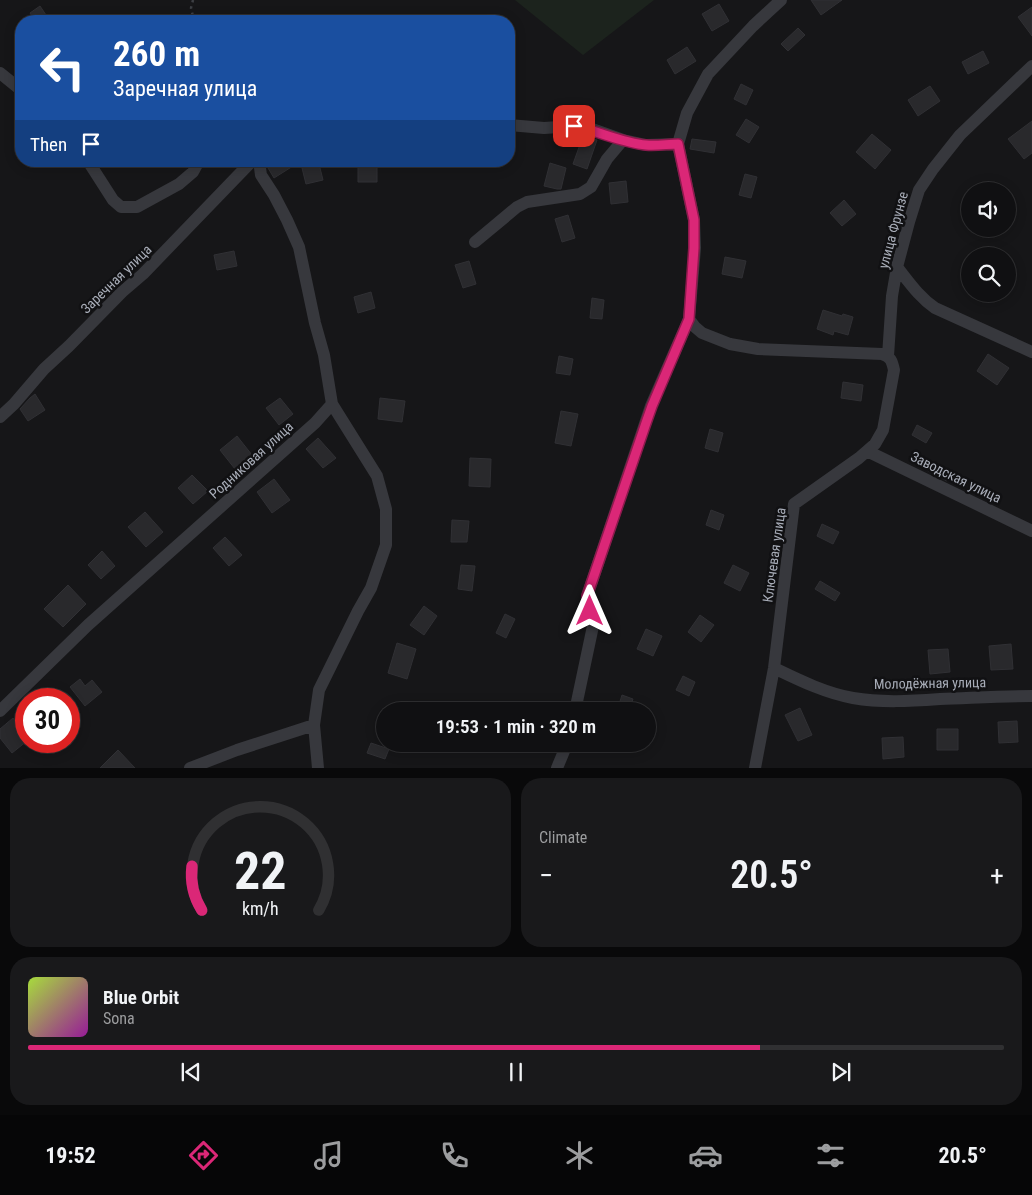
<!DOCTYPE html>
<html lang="en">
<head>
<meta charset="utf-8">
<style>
  :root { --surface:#101012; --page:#19191b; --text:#f1f3f6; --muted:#9c9d9f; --line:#303032; --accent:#db2777 }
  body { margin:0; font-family:"Roboto Condensed",sans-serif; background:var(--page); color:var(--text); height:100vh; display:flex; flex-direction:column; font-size:19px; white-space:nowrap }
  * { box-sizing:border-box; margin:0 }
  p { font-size:16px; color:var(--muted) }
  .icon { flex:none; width:28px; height:28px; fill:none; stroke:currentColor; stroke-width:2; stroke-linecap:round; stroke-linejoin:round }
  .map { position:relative; height:768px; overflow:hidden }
  .panel { display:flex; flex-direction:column; gap:10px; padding:10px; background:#09090a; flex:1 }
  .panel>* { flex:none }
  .hud { position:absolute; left:15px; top:15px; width:500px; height:152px; border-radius:20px; box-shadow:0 2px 12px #0003,0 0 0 1px var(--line); background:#1a4fa0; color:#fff; overflow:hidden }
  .fabs { position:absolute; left:961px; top:182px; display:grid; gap:10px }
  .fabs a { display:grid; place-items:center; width:55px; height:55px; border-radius:50%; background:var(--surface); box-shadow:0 2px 12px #0003,0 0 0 1px var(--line); font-size:25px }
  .speed { position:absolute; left:15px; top:688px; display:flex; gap:10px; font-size:25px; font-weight:700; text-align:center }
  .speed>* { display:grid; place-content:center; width:65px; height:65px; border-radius:50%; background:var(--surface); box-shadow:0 2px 12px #0003,0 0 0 1px var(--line); line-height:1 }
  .speed .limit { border:8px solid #d22; background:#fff; color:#111 }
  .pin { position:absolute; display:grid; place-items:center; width:42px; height:42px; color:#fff; margin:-21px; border-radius:10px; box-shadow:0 2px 8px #0006 }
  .me { position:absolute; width:55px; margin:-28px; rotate:0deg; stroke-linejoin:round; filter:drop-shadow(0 0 4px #0008) }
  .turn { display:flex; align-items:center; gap:18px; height:105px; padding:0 15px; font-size:22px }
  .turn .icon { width:65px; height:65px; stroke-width:2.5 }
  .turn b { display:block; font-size:35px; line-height:42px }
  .then { display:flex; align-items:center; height:48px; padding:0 15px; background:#0003; gap:10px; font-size:19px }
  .big { font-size:38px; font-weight:600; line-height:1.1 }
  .panel .tile { flex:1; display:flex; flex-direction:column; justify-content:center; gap:8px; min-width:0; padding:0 18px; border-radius:20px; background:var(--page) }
  .panel .dial { align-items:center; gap:0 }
  .dial svg { height:130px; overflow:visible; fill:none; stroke:var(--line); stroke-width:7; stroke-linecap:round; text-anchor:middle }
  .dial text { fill:var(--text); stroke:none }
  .song { display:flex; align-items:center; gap:15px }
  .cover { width:60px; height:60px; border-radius:8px; background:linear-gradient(135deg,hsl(80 70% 55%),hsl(300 70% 35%)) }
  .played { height:5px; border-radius:2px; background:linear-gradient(90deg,var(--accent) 75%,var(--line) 75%) }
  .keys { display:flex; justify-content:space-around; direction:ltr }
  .heat { display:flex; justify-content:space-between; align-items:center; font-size:28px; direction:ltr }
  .panel .tiles { flex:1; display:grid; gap:10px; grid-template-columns:1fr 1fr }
  .tile:last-child { grid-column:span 2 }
  .trip { position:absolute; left:376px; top:702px; width:280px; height:50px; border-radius:25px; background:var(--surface); box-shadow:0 2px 12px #0003,0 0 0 1px var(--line); font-weight:600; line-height:50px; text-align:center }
  .menu { display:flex; height:80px; justify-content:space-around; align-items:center; background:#060607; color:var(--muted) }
  .menu .icon { width:35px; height:35px }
  .menu .on { color:var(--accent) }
  .menu b { font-size:22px; color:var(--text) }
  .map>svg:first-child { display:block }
  .green { fill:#1c231d }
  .building { fill:#29292c; stroke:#303034 }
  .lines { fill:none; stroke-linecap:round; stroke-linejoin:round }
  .path { stroke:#3d3f44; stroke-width:2.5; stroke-dasharray:2.5 4; stroke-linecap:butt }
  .street { stroke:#37383d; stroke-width:12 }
  .route-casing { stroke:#8e194d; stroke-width:12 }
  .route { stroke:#db2777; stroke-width:9 }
  .labels { text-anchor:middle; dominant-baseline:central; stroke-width:5; stroke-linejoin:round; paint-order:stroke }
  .street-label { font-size:14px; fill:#a8adb8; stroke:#111113 }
</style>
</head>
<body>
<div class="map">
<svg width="1032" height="768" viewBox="0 0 1032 768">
  <rect width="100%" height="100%" fill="#161618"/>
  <path class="green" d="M515 0H654L583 55Z"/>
  <path class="building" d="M811 0H842L821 15Z
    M719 4 729 21 712 31 702 14Z
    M40 6 50 21H35L30 13Z
    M1032 7V36L1018 17Z
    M798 28 805 35 788 51 781 44Z
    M687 47 696 61 675 74 667 60Z
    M983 51 989 63 968 74 962 62Z
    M741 84 753 90 746 105 734 99Z
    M930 86 940 101 918 116 908 100Z
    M746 119 759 127 749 143 736 135Z
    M1032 121V153L1024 159 1008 139Z
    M872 134 891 150 875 169 856 152Z
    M583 136 597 140 587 169 573 164Z
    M692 139 716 142 714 153 690 149Z
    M267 161H301L274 178 268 168Z
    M550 163 566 168 561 189H557L544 186Z
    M319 164 323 180 306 184 302 168Z
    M358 165H377V182H358Z
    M745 174 757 177 751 198 739 195Z
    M626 181 628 202 611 204 609 183Z
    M844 200 856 214 842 226 830 213Z
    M568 215 575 238 562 242 555 219Z
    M234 251 237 266 217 270 214 255Z
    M725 257 746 261 742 278 722 274Z
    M469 261 476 284 463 288 455 265Z
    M371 292 375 308 358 313 354 297Z
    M592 298 604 300 602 319 590 318Z
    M823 310 842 316 843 314 853 317 848 335 834 331 833 335 817 329Z
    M988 354 1009 368 997 385 977 371Z
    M559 356 573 359 570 375 556 373Z
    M843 382 863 385 861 401 841 398Z
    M35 394 45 410 28 421 20 409 30 398Z
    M280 398 293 414 279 425 266 408Z
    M380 398 405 401 402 422 378 419Z
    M561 411 578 414 571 446 555 443Z
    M917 425 932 433 926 443 912 435Z
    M710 429 723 433 718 452 705 448Z
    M237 436 252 455 235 469 220 450Z
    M318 438 336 458 323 468 306 449Z
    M470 458 491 459 490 487 469 486Z
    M931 463 951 471 947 481 928 471Z
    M192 475 208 491 193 504 178 488Z
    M274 479 290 500 272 513 257 492Z
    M711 510 724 515 719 530 706 525Z
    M145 512 163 532 146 547 128 527Z
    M452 520 469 521 467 542H451Z
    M822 524 839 532 833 544 817 536Z
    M225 537 242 555 229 566 213 548Z
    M102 551 115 566 101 579 88 565Z
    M461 565 475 566 472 591 458 589Z
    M733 565 749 573 740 591 724 583Z
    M820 581 840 593 835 601 815 589Z
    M68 585 86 604 63 627 44 609Z
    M424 606 437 616 424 635 410 625Z
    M505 614 515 619 506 638 496 633Z
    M700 615 714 625 701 642 688 632Z
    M646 629 662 636 653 656 637 649Z
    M397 643 416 649 407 679 388 673Z
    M1011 644 1013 669 991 670 989 646Z
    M948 649 950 672 930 674 928 650Z
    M683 676 695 682 689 696 676 690Z
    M80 679 85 686 92 680 102 692 85 706 70 687Z
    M622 695 633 699 629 711H617Z
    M800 708 812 735 798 741 785 715Z
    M13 718 26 735 27 741 12 753 0 738V729Z
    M1017 721 1018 742 999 743 998 722Z
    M937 729H958V750H937Z
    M903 737 904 757 883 759 882 738Z
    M371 743 389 749 385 759 367 753Z
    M118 750 135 768H100Z"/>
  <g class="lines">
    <path class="path" d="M193 0 191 8 194 21"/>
    <path class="street" d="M0 73 21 90
      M509 125 544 128 574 126 592 129 623 140 646 145 678 144
      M88 161 113 200 121 207H137L179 184 193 172 199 161
      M475 242 517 207 527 202 580 194 591 187 607 159 623 140
      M897 267C909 282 919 297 935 308L1032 352
      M888 356 892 296 897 267 909 222 919 190 933 169 960 135 1032 66
      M0 417 14 404 44 369 69 346 122 292 143 274 252 161
      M867 451 1032 531
      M774 668C799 680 825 693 853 698 882 703 911 701 940 699 971 698 1001 696 1032 696
      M0 711 88 625 315 423 332 404 324 355 315 323 299 247 287 220 274 195 261 175 259 161
      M575 711 593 626 587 596 651 406 689 319
      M190 768 237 750 314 725
      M318 768 314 725 319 690 358 611 371 588 386 545V509L377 476 332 404
      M557 768 567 744
      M755 768 774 668 794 504 859 458 875 444 883 430 894 370C892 361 891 357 882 354L758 349 730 344 702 333 695 327 689 319 695 248 694 220 678 144 687 113 708 74 753 26 781 0"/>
  </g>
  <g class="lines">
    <defs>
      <path id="route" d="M574 126C598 131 623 143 646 145 657 146 668 144 678 144L694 220V248L689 319 652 406 646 423 587 596 590 611"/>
    </defs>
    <use href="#route" class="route-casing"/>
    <use href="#route" class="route"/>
  </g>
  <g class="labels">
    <g class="street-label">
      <text transform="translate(893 230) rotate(-75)">улица Фрунзе</text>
      <text transform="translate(116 279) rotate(-44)">Заречная улица</text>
      <text transform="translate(251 460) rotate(-42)">Родниковая улица</text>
      <text transform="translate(956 477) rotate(26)">Заводская улица</text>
      <text transform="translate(774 555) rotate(-82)">Ключевая улица</text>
      <text transform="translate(930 683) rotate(-1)">Молодёжная улица</text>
    </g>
  </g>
</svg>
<div class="fabs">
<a><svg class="icon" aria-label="sound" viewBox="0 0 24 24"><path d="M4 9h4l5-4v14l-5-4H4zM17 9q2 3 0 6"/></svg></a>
<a><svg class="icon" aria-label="search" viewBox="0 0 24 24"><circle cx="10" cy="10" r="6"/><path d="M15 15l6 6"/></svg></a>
</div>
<div class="speed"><div class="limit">30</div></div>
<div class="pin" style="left:574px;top:126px;background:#d93025"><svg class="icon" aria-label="arrive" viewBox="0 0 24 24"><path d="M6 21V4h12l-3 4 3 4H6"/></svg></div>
<svg class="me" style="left:590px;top:611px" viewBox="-20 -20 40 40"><path d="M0-17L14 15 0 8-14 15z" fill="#db2777" stroke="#fff" stroke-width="4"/></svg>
<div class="trip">19:53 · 1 min · 320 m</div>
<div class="hud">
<div class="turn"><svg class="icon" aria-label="left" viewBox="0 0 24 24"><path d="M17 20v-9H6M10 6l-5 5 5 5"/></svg><div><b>260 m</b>Заречная улица</div></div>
<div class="then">Then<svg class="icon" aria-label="arrive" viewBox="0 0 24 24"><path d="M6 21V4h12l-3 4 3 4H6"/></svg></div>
</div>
</div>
<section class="panel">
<div class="tiles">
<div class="tile dial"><svg viewBox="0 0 100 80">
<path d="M14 69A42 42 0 1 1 86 69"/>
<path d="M14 69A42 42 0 0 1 8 42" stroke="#db2777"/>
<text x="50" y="56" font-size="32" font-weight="700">22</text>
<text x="50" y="72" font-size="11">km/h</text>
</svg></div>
<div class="tile"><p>Climate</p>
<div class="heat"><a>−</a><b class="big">20.5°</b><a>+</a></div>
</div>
<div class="tile">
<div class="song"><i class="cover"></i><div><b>Blue Orbit</b><p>Sona</p></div></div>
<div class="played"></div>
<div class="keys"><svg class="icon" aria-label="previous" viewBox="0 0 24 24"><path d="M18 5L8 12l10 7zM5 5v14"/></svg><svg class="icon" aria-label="pause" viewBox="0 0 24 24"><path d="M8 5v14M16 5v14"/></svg><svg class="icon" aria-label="next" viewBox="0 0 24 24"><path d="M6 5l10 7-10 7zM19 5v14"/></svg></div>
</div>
</div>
</section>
<nav class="menu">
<b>19:52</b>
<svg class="icon on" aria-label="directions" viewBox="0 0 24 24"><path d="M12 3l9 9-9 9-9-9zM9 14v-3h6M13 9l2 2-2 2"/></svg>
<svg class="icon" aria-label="music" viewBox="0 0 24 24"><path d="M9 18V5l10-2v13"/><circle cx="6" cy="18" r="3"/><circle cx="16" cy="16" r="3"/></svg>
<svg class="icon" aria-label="phone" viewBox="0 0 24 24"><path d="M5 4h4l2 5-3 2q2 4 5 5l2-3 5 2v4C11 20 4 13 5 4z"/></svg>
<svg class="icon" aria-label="climate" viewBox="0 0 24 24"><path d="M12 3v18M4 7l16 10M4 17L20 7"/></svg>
<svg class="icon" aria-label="car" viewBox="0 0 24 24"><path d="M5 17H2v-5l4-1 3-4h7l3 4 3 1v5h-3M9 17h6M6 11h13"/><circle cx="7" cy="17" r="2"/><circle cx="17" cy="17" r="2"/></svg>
<svg class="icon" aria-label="filters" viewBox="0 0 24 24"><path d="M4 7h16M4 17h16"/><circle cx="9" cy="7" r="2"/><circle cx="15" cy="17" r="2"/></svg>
<b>20.5°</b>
</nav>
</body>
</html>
